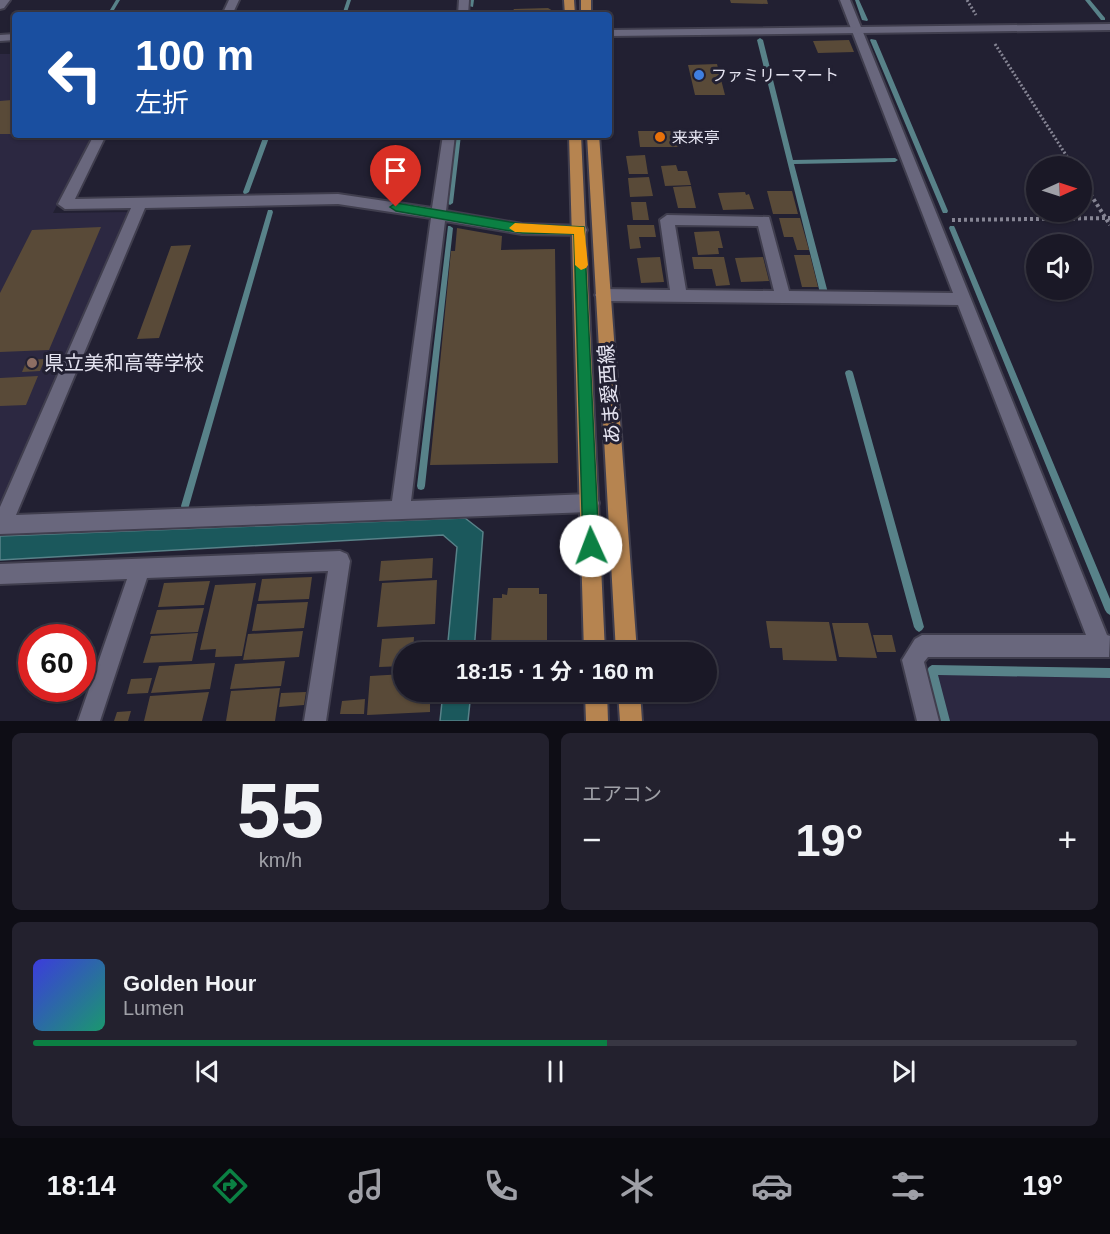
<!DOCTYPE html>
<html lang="ja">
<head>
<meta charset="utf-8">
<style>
  :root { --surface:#1a1826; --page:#23212e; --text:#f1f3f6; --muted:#9fa0a7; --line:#383743; --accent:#0b8043 }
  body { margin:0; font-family:Arial,"Noto Sans JP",sans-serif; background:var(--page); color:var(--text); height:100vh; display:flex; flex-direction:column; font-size:22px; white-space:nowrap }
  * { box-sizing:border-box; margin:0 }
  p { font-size:20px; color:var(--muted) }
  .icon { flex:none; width:33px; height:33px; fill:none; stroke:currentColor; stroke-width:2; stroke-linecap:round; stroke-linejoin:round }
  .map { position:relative; height:721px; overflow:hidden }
  .sheet { display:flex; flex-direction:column; gap:12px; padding:12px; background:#0e0d15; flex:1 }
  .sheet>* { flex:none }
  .top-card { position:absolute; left:12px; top:12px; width:600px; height:126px; border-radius:6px; box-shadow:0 2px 4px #0004,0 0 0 2px var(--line); background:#1a4fa0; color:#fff; overflow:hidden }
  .needle { width:39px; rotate:87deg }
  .tools { position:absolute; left:1026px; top:156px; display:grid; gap:12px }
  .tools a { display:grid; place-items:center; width:66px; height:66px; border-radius:50%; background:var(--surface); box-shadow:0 2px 4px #0004,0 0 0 2px var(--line); font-size:30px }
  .speed { position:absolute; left:18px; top:624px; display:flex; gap:12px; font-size:30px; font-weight:700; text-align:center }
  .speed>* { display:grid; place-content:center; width:78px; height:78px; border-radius:50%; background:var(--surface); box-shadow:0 2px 4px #0004,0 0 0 2px var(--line); line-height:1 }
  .speed .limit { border:9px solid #d22; background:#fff; color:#111 }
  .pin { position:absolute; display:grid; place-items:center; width:51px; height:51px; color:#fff; margin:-62px -26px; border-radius:50% 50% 50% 0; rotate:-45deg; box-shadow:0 0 6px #0007 }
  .pin .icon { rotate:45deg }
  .me { position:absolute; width:66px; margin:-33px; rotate:358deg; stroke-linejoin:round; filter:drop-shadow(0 0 4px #0008) }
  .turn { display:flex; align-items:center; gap:21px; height:126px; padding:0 24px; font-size:27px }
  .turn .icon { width:78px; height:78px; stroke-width:2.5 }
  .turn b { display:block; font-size:42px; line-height:51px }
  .big { font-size:45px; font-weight:700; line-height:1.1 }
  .sheet .widget { flex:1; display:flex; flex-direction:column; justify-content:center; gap:9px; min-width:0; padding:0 21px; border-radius:9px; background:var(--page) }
  .sheet .dial { align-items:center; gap:0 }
  .dial b { font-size:78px; line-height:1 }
  .song { display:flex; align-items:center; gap:18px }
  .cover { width:72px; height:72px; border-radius:9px; background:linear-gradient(135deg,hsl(240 70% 55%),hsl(160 70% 35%)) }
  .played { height:6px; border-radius:3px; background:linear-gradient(90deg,var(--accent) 55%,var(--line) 55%) }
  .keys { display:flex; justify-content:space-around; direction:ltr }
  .heat { display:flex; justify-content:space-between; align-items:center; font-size:33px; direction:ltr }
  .sheet .tiles { flex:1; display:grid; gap:12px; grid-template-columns:1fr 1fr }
  .widget:last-child { grid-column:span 2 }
  .trip { position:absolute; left:393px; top:642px; width:324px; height:60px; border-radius:30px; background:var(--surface); box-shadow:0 2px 4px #0004,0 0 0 2px var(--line); font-weight:700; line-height:60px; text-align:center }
  .tab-bar { display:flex; height:96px; justify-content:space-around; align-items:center; background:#0a0a0f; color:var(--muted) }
  .tab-bar .icon { width:42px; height:42px }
  .tab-bar .current { color:var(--accent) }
  .tab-bar b { font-size:27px; color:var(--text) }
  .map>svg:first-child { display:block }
  .built { fill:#2c2841 }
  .water { fill:#1b585c; stroke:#588289; stroke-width:1.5 }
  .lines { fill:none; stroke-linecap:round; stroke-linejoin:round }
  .stream { fill:#588289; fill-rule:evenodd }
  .building { fill:#594a38 }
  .minor-casing { stroke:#403e4e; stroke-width:4 }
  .tertiary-casing { stroke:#403e4e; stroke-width:4 }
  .primary-casing { stroke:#403e4e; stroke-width:4 }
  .path-far1 { stroke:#868594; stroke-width:3; stroke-dasharray:2 2; stroke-linecap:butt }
  .path { stroke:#868594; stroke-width:4; stroke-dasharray:3 3; stroke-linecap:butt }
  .minor { fill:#69677d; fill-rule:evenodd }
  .tertiary { fill:#69677d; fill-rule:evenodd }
  .primary { fill:#b68450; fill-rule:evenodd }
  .route { fill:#0b8043; stroke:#07532c; stroke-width:1.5 }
  .slow { fill:#f59e0b }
  .shop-dot { fill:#3f7fe0; stroke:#222032; stroke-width:2 }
  .food-dot { fill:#e8710a; stroke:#222032; stroke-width:2 }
  .education-dot { fill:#8d6e63; stroke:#222032; stroke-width:2 }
  .labels { text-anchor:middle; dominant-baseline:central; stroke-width:6; stroke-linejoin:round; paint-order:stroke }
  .far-poi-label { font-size:16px; fill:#e5e4f1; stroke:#222032; text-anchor:start }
  .poi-label { font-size:20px; fill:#e5e4f1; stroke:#222032; text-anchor:start }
  .street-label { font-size:20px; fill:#e5e4f1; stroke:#222032 }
</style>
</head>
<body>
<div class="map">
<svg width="1110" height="721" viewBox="0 0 1110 721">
  <rect width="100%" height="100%" fill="#222032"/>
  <path class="built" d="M0 54H15V135H93L53 213 130 212 0 511Z
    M935 673 1110 674V721H948Z"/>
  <path class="water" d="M465 518 483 532 474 652H447L457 547 443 535 0 560V536Z
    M443 692H471L468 721H440Z"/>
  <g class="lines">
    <path class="stream" d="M116 0H120L111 15H107Z
      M347 0H351L346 15H342Z
      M470 0H474L473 7 469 6Z
      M855 0H859L868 20 867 21 862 20Z
      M1085 0H1090L1105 18V20H1101Z
      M760 38 763 40 793 160 895 158 898 160 895 162 794 164 828 293 824 296 820 293 757 40Z
      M871 39 876 40 948 211 947 213H943L942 211 870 40Z
      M264 135H270L249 192 246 194H244L243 192Z
      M455 135H461L453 203 450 205 447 203Z
      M268 210H272L273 212 189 506 188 509 185 510 182 509 181 506Z
      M448 226H450L453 228 425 486 424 489 421 490 418 489 417 486Z
      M950 226H954L955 228 1110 599V615L1107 613 1105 610 949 228Z
      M849 370 852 371 853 373 924 627 922 630 919 632 916 630 914 627 845 373 846 371Z
      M932 665 1110 668V678L938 675 950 721H940L927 670 929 667Z"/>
  </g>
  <path class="building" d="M730 0H767L768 4 731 3Z
    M548 8 553 11 555 15H510L514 9Z
    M849 40 854 52 818 53 813 41Z
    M717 64 725 95H695L688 65Z
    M15 95V134H0V101L12 100Z
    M638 131H679L682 147H640Z
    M645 155 648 174H629L626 156Z
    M676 165 678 171H687L691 185 665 186 661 166Z
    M649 177 653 196 630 197 628 178Z
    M691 186 696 208H678L673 187Z
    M767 191H792L798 214H773Z
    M745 192 746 195 749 194 754 209 723 210 718 193Z
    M631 202H646L649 220H633Z
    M779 218H800L809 250H797L793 237H784Z
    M627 225H654L656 237H639L641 248 630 249Z
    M101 227 49 350 0 352V293L32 230Z
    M457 228 502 236 501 250 555 249 558 463 430 465 451 251H455Z
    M719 231 723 248H718L719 254 698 255 694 232Z
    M191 245 159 338 137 339 171 246Z
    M794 255H810L818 287H802Z
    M660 257 664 282 641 283 637 258Z
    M692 257H724L730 285 716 286 712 269H694Z
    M763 257 769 281 741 282 735 258Z
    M45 359 40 371 22 372 27 360Z
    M38 376 26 405 0 406V378Z
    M433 558 432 578 379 581 381 561Z
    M312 577 309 599 258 601 262 579Z
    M437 580 435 624 377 627 382 583Z
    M210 581 204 605 158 607 164 583Z
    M256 583 242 656 215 657 216 649 200 650 215 585Z
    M508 588H539V594H547V641L509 642V646H491L493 598H502V594L507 595Z
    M308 602 304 628 252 631 257 604Z
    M204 608 198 632 150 634 157 610Z
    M766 621 829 622 837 661 783 660 782 648H770Z
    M832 623H868L877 658 839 657Z
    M303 631 299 657 243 660 248 634Z
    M198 633 192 661 143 663 151 636Z
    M873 635H892L896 652H877Z
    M414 637 413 652H404V666L379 667 382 639Z
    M285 661 281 686 230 689 235 664Z
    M215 663 210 689 151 693 159 666Z
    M404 674V692H430V712L367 715 370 676Z
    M152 678 148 693 127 694 131 679Z
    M280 688 275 721H226L231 691Z
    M209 692 202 721H144L150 696Z
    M306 692 304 705 279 707 281 693Z
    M365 699 364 714H340L342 701Z
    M131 711 128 721H114L117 712Z"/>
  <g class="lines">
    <defs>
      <path id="minor" d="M0 0H10L4 8 0 9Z
        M229 0H239L232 15H222Z
        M459 0H469L468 15H458Z
        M840 0H850L1107 635 1110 636 1109 657H928L924 662 939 721H917L902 660 915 639 922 635H1086L958 305 603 301 598 299 595 295 598 291 603 289 670 290 660 220 667 215 769 217 789 291 953 293ZM675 225 758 226 774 291 686 290Z
        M94 135H106L75 199 338 194 432 208 443 135H455L446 211 522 224 585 226 587 230 585 234 580 235 522 234 445 221 411 501 590 494 597 497 599 503 597 509 590 512 0 534V507L131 208 65 209 58 204ZM338 204 431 218 392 501 16 515 145 208Z
        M340 551 347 554 350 561 326 721H304L328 571 147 578 100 721H78L127 579 0 584V564Z"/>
      <path id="tertiary" d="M1110 24V30L609 36V30Z
        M15 34V40L0 41V35Z"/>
      <path id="primary" d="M564 0H574L575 15H565Z
        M581 0H591V15H581Z
        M569 135H581L605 652H584Z
        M587 135H599L637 652H616Z
        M585 692H607L608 721H586Z
        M618 692H640L642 721H620Z"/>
    </defs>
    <use href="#minor" class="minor-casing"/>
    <use href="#tertiary" class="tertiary-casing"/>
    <use href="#primary" class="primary-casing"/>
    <path class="path-far1" d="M967 0 976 15
      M995 44 1073 166
      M1082 180 1085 185"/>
    <path class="path" d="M1084 184 1110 225
      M952 220 1110 218"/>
    <use href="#minor" class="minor"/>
    <use href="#tertiary" class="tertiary"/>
    <use href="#primary" class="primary"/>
  </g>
  <path class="route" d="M396 203 522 224 584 227 599 546 597 552 591 554 585 552 583 546 574 234 522 233 396 211 390 207Z"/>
  <path class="slow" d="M515 223 584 227 588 265 586 268 581 270 575 265 574 234 515 232 509 228Z"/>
  <circle class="shop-dot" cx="699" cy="75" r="6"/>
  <circle class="food-dot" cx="660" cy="137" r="6"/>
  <circle class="education-dot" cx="32" cy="363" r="6"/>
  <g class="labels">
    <g class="far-poi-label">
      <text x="711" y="75">ファミリーマート</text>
      <text x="672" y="137">来来亭</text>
    </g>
    <g class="poi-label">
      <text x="44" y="363">県立美和高等学校</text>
    </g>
    <g class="street-label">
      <text transform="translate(609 394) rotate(-94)">あま愛西線</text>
    </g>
  </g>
</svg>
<div class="tools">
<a><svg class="needle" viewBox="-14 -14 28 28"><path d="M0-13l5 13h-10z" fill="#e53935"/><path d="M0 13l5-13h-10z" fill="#9fa0a7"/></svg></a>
<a><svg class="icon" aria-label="sound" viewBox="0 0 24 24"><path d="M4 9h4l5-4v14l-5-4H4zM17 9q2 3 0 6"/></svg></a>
</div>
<div class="speed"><div class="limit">60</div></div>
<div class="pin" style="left:396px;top:207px;background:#d93025"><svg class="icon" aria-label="arrive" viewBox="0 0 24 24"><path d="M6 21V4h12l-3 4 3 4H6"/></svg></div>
<svg class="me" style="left:591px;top:546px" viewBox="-20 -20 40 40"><circle r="19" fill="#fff"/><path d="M0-13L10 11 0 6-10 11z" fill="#0b8043"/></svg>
<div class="trip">18:15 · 1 分 · 160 m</div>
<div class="top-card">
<div class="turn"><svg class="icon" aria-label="left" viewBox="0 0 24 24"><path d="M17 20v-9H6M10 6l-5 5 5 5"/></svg><div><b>100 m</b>左折</div></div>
</div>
</div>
<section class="sheet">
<div class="tiles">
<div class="widget dial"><b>55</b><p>km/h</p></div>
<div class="widget"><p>エアコン</p>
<div class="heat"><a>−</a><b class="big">19°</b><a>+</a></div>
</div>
<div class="widget">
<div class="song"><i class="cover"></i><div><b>Golden Hour</b><p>Lumen</p></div></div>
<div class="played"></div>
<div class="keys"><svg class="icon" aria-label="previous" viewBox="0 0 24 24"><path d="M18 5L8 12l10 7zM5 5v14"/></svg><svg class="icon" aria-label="pause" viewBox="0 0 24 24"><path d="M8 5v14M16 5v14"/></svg><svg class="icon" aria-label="next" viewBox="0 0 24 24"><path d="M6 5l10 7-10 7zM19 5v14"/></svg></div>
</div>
</div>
</section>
<nav class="tab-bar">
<b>18:14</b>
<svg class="icon current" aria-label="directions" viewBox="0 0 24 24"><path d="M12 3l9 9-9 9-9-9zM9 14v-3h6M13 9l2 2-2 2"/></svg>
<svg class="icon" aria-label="music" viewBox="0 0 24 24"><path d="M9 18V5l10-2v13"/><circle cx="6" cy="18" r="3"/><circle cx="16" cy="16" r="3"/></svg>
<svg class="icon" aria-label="phone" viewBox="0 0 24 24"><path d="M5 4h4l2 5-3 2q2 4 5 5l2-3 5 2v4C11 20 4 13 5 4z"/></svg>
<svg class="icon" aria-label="climate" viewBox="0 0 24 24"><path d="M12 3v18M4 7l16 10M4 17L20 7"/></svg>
<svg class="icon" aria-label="car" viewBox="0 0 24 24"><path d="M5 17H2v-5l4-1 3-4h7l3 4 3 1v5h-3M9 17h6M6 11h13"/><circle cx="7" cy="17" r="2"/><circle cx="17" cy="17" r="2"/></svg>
<svg class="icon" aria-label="filters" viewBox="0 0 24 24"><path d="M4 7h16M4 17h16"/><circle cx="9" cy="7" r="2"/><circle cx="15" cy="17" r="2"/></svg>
<b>19°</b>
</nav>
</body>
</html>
